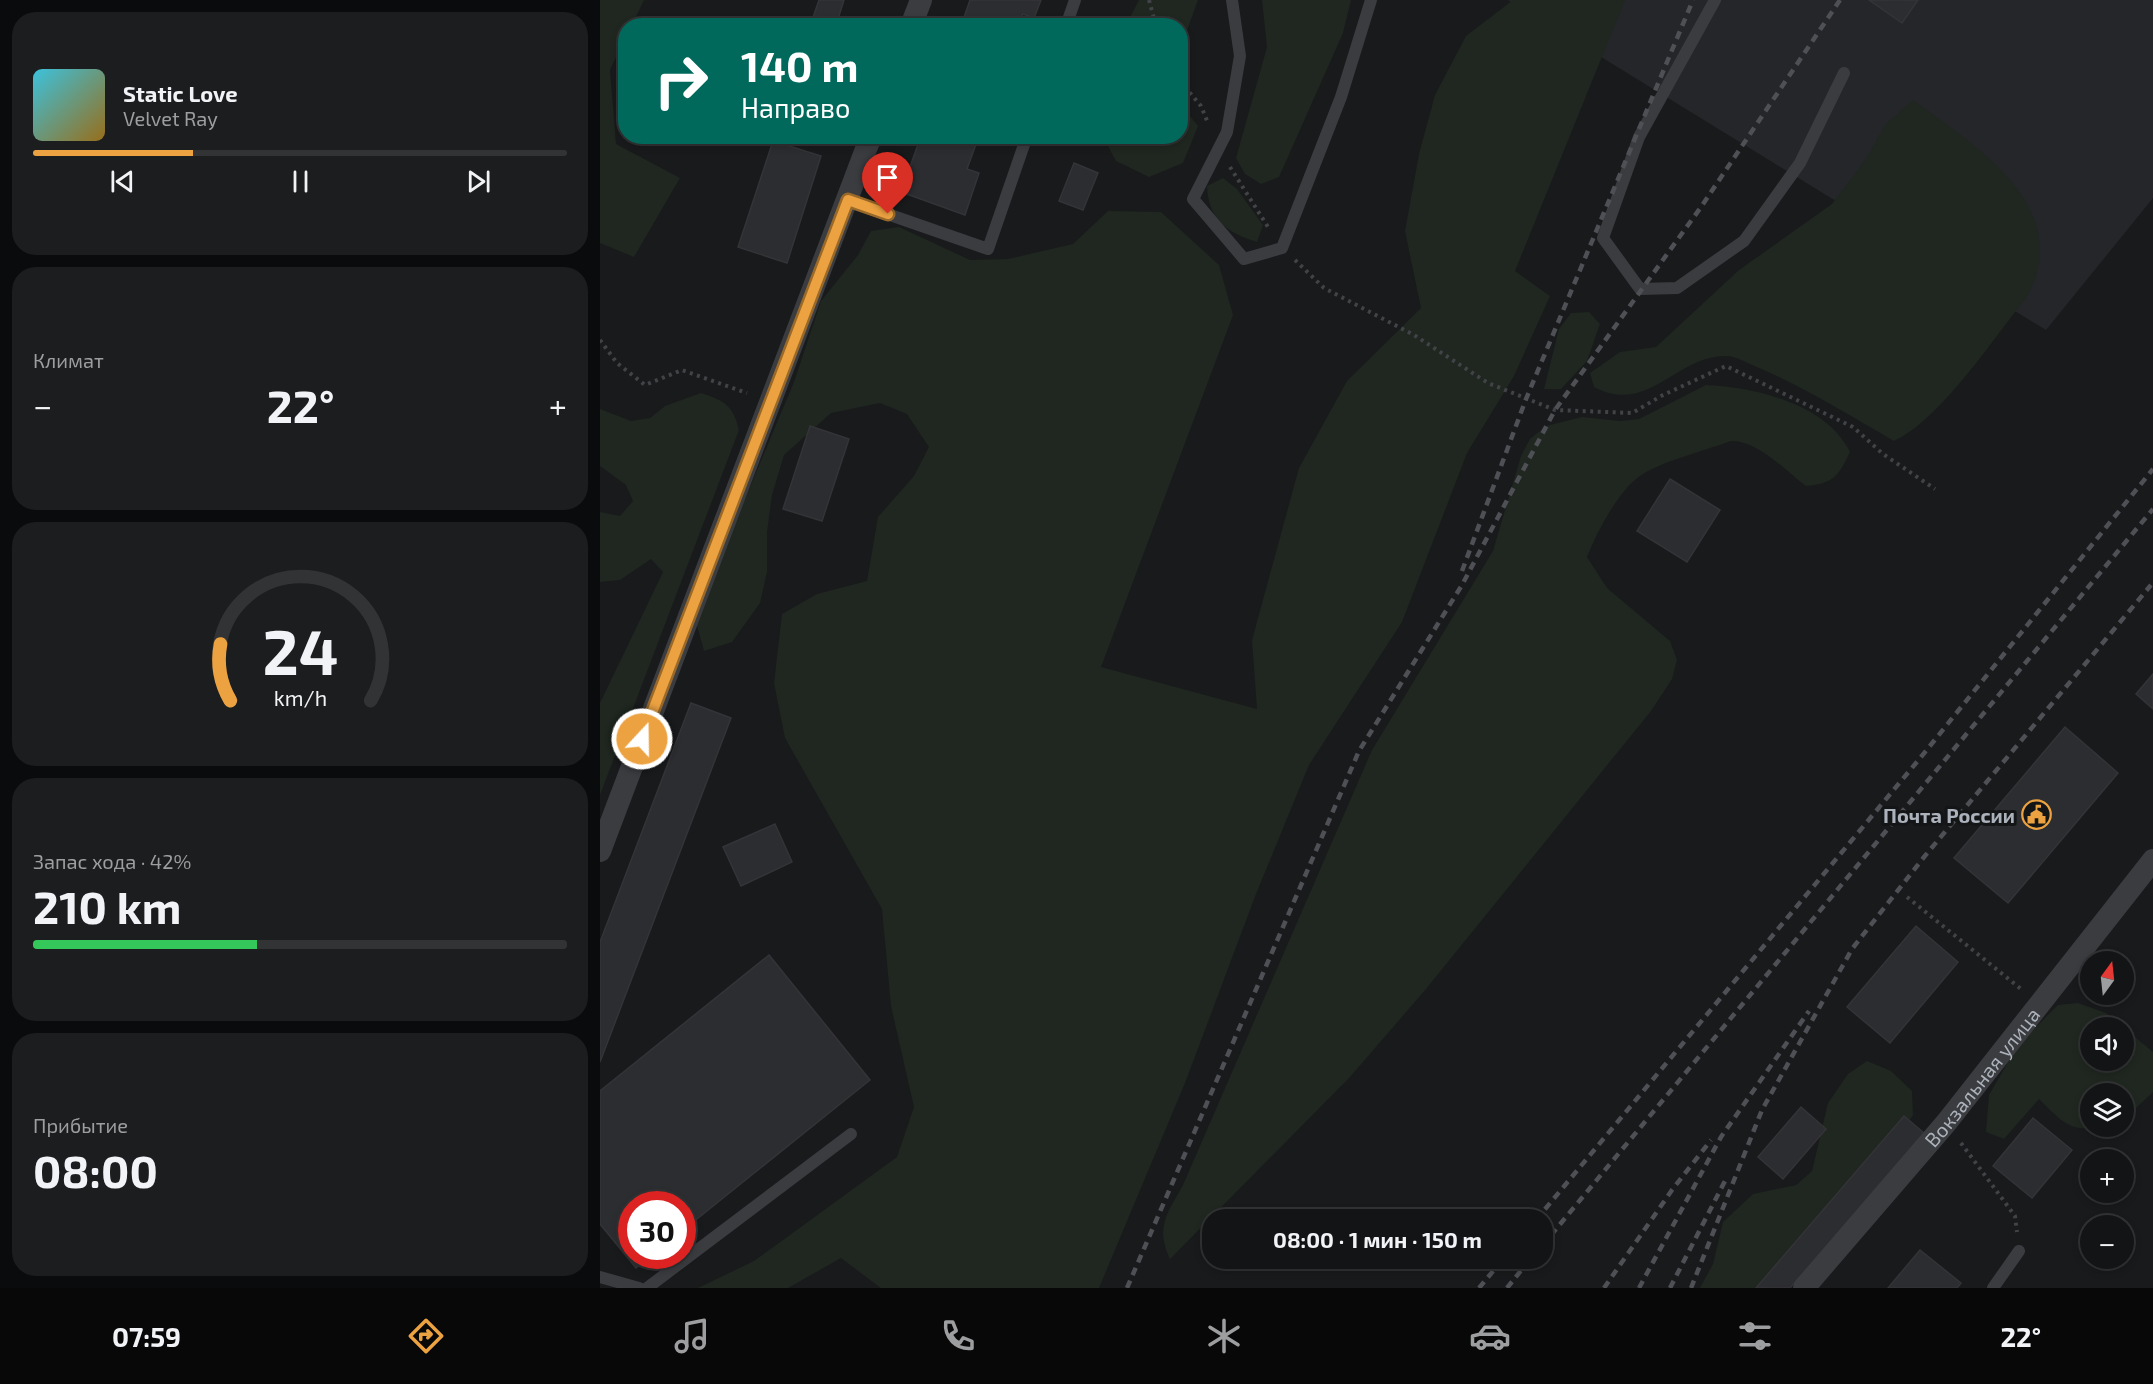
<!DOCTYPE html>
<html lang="ru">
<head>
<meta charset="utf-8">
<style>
  :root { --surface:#131415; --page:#1c1d1e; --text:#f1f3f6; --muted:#9d9ea0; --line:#323334; --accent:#eca241 }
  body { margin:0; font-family:"Exo 2",sans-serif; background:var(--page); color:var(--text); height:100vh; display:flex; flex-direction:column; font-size:22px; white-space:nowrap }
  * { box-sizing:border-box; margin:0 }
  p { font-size:20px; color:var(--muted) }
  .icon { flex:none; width:33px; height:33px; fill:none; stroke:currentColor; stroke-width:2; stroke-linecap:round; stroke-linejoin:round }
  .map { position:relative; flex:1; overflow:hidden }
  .drawer { display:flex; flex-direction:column; gap:12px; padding:12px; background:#0a0b0c; width:600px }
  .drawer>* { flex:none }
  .guide { position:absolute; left:18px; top:18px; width:570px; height:126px; border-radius:24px; box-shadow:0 3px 9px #0003,0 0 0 2px var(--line); background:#00695c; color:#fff; overflow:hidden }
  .needle { width:39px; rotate:15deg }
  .fabs { position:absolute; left:1480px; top:951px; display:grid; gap:12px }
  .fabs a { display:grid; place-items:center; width:54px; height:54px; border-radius:50%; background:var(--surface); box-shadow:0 3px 9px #0003,0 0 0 2px var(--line); font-size:30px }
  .speed { position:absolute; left:18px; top:1191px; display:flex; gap:12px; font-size:30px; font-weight:700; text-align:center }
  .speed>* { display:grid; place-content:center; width:78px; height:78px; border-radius:50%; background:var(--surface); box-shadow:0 3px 9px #0003,0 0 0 2px var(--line); line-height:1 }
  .speed .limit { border:9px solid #d22; background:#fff; color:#111 }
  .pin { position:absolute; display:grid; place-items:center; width:51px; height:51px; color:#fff; margin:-62px -26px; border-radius:50% 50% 50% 0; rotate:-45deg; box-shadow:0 0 6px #0007 }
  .pin .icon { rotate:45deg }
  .me { position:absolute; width:66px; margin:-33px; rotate:21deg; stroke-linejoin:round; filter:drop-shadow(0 0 4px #0008) }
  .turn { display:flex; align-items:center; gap:21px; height:126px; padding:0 24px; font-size:27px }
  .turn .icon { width:78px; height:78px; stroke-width:2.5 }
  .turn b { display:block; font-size:42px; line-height:51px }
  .big { font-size:45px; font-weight:700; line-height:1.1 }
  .drawer .tile { flex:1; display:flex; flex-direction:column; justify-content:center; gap:9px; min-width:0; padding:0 21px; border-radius:24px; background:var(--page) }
  .drawer .dial { align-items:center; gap:0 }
  .dial svg { height:156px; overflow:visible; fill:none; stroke:var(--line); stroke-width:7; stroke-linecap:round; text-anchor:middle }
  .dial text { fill:var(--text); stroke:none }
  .song { display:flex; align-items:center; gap:18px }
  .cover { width:72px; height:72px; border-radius:9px; background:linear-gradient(135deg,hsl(190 70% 55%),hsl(40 70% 35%)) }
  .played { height:6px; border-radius:3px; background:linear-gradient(90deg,var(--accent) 30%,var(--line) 30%) }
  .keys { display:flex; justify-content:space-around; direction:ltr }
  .heat { display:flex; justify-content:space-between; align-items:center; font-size:33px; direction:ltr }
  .charge { height:9px; border-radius:4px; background:linear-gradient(90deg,#34c759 42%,var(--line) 0) }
  .trip { position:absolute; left:602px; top:1209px; width:351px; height:60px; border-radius:24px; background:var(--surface); box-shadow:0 3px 9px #0003,0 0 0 2px var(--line); font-weight:700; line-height:60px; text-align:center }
  .tabs { display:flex; height:96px; justify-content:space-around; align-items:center; background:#080808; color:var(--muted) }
  .tabs .icon { width:42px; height:42px }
  .tabs .active { color:var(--accent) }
  .tabs b { font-size:27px; color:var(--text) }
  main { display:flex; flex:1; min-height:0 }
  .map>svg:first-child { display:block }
  .built { fill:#252629 }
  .green { fill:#1f2720 }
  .building { fill:#2c2d30; stroke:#343438; stroke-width:1.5 }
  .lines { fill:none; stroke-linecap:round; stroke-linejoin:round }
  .path { stroke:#414347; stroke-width:4; stroke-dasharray:3 4.5; stroke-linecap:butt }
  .service { stroke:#3b3c40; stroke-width:12 }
  .minor { stroke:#3b3c40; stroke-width:22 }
  .rail { stroke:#4e5055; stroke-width:4.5; stroke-dasharray:8 6; stroke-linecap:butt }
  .route-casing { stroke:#99692a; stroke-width:15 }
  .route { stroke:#eca241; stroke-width:10 }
  .labels { text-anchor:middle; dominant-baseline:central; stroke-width:6; stroke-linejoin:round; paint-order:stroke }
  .poi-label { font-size:20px; font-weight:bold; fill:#acb2bb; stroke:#141517; text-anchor:end }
  .street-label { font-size:20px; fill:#acb2bb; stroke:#141517 }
</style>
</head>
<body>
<main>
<section class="drawer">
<div class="tile">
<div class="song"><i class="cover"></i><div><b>Static Love</b><p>Velvet Ray</p></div></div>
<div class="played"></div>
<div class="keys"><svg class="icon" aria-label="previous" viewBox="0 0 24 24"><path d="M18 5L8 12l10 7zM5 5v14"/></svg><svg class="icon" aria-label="pause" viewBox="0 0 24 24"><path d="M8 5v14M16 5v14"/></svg><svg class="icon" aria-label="next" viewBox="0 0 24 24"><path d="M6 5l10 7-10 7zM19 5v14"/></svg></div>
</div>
<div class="tile"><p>Климат</p>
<div class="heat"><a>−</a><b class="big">22°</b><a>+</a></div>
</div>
<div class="tile dial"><svg viewBox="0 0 100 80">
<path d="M14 69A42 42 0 1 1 86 69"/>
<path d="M14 69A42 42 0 0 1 9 40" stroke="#eca241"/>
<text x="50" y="56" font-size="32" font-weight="700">24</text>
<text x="50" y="72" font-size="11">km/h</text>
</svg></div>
<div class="tile"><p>Запас хода · 42%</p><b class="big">210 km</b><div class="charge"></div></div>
<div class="tile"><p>Прибытие</p><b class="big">08:00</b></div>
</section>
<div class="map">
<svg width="1553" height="1288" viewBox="0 0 1553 1288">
  <rect width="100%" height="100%" fill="#191a1c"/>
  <path class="built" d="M908 0H1553V198L1446 330Z"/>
  <path class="green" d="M0 0H44L32 25 26 26 25 38 10 70 16 144 80 178 34 257 0 243Z
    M539 0H598L581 47 580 26 526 25Z
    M662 0H751L743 33 679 177 661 184 645 174 636 158 667 47Z
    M913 0H1025L915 271 950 296 914 376 867 453 802 622 709 765 656 894 585 1083 499 1288H281L241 1258 188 1288H98L154 1261 297 1157 314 1107 291 1006 282 909 185 738 174 683 182 614 217 594 267 581 278 517 314 476 329 447 307 414 280 403 231 413 184 455 172 495 167 532V572L160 603 132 642 104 651 95 618 194 382 221 301 258 255 271 231 299 227 370 260 408 259 473 244 508 211 561 212 619 265 633 315 501 667 657 709 652 640 699 468 747 381 821 308 805 231 819 154 835 95 866 36Z
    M1313 100C1374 145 1478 208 1426 298 1393 339 1340 420 1294 441 1247 414 1201 385 1152 365 1144 361 1134 356 1126 356 1077 355 1048 416 994 387L990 373 1020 352 1056 347 1139 270 1232 204 1266 159 1285 125Z
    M581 105 598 126 583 163 549 177 516 161 503 137 580 136Z
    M623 178 637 189 663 225 657 242C627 233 608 219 607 186Z
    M989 312 1000 324 987 361 961 389H944L959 329 971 313Z
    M1106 385C1155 387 1227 404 1250 452 1238 477 1234 483 1206 486 1186 471 1157 440 1131 441 1104 451 1073 458 1048 471 1021 484 998 530 987 557L1007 588 1070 641 1077 660 1072 679 1051 711 826 989 750 1077 570 1259C555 1227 567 1214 583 1185L772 750 893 551 921 456 930 439 946 426 982 417 1020 421 1039 419Z
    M101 393C125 401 133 405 139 430L0 795V703L63 572 51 559 20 580 0 582V512L20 516 33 501 26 485 0 466V409L31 421 50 418 65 406Z
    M1478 1003 1506 1013 1523 1027 1491 1028V1060H1524V1028L1553 1052V1092L1535 1109 1524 1114V1094H1491V1126L1498 1127C1468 1133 1459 1118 1439 1099L1404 1139 1386 1132 1389 1095 1418 1045 1458 1005Z
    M1267 1061 1291 1071 1312 1091 1313 1115 1280 1163 1172 1288H1100L1113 1264 1123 1222 1153 1194 1196 1185 1212 1171 1228 1103 1248 1074Z"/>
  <path class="building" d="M219 0H244L237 22 248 26H210Z
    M370 0H441L434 18 423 14 418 26H361Z
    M1269 0H1318L1302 23Z
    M321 136H379L367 169 379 173 365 215 301 192Z
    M173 141 221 156 187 263 138 247Z
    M474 163 498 173 483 210 459 201Z
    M210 426 249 439 222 521 183 509Z
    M1070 479 1120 510 1087 562 1037 531Z
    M1553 674V709L1536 694Z
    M91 703 131 718 0 1062V942Z
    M1465 727 1518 773 1408 903 1354 858Z
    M175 824 192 862 141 886 123 847Z
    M1316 926 1358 962 1290 1043 1247 1007Z
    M169 955 270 1080 82 1231V1204H32V1256H51L36 1268 0 1224V1091Z
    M1201 1107 1226 1129 1183 1179 1158 1157Z
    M1304 1116 1324 1133 1190 1288H1156Z
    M1433 1118 1472 1150 1432 1198 1393 1166Z
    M1320 1250 1361 1283 1357 1288H1288Z"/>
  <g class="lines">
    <path class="path" d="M549 0 556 26
      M580 81 601 106 608 123
      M630 167 668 227
      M695 260 724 288 814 335 888 383 955 410 1032 413 1063 395 1126 366 1253 427 1283 454 1335 489
      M0 340 17 363 45 385 82 370 147 393
      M1307 897 1421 989
      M1361 1143 1415 1216 1417 1232"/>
    <path class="service" d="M632 0 640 56 627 132 593 199 644 259 682 248 741 97 771 0
      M1115 0 1039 137 1003 238 1040 289 1077 288 1144 241 1200 163 1244 73
      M466 26 475 0
      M247 200 388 249 427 136
      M0 1277 39 1288
      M47 1288 251 1134
      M1393 1288 1419 1251"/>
    <g class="minor">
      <path d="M311 26 321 0"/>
      <path d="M0 851 271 136"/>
      <path id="s1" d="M1204 1288 1346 1123 1553 860"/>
    </g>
    <path class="rail" d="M862 571 926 399 1093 0
      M936 1220 1321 757 1553 469
      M942 1246 1553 509
      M527 1288 759 751 862 585 955 410 1101 207 1240 0
      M879 1288 904 1258
      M907 1288 931 1258
      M1004 1288 1072 1190 1111 1140
      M1039 1288 1121 1137 1209 1011
      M1070 1288 1126 1179
      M1091 1288 1162 1110 1252 949 1324 857 1551 585"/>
  </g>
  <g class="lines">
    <defs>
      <path id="route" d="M42 739 248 200 288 214"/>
    </defs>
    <use href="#route" class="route-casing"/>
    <use href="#route" class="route"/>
  </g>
  <defs>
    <symbol id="civic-ring" viewBox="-11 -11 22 22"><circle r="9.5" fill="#141517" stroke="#eca241" stroke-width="1.5"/><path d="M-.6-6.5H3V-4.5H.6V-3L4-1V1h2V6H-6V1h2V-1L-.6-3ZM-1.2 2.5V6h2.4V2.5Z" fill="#eca241"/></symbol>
  </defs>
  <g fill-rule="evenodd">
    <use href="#civic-ring" x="1420" y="798" width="33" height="33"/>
  </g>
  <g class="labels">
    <g class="poi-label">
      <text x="1415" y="815">Почта России</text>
    </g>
    <g class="street-label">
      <text stroke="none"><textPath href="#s1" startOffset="276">Вокзальная улица</textPath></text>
    </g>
  </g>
</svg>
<div class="fabs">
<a><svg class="needle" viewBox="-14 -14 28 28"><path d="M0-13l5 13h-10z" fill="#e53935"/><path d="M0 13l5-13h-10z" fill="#9d9ea0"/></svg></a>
<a><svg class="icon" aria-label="sound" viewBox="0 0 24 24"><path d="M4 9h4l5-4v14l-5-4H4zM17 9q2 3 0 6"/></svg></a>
<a><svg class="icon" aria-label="layers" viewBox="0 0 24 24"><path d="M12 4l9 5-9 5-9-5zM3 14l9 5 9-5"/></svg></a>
<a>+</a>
<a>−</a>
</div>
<div class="speed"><div class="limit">30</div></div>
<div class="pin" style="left:288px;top:214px;background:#d93025"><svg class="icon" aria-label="arrive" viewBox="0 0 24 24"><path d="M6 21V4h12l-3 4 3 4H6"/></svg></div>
<svg class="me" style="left:42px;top:739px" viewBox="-20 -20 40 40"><circle r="17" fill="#eca241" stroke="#fff" stroke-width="3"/><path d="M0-11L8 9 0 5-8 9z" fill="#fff"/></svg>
<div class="trip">08:00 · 1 мин · 150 m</div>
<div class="guide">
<div class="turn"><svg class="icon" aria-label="right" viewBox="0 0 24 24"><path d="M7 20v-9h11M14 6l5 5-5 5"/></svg><div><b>140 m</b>Направо</div></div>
</div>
</div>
</main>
<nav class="tabs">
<b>07:59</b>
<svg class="icon active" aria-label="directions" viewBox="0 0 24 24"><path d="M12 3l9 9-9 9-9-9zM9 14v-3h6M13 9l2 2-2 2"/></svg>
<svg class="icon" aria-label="music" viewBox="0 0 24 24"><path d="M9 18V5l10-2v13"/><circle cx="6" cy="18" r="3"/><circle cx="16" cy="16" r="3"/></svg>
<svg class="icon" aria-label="phone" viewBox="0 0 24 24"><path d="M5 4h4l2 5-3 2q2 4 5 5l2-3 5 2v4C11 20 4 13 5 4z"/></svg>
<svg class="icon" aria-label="climate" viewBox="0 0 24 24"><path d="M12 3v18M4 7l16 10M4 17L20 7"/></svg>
<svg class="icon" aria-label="car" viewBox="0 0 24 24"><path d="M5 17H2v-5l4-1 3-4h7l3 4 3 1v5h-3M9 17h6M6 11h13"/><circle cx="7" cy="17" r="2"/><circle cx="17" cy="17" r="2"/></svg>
<svg class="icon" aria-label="filters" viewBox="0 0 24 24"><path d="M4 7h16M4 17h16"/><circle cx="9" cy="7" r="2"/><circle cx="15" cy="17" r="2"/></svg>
<b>22°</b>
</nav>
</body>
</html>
